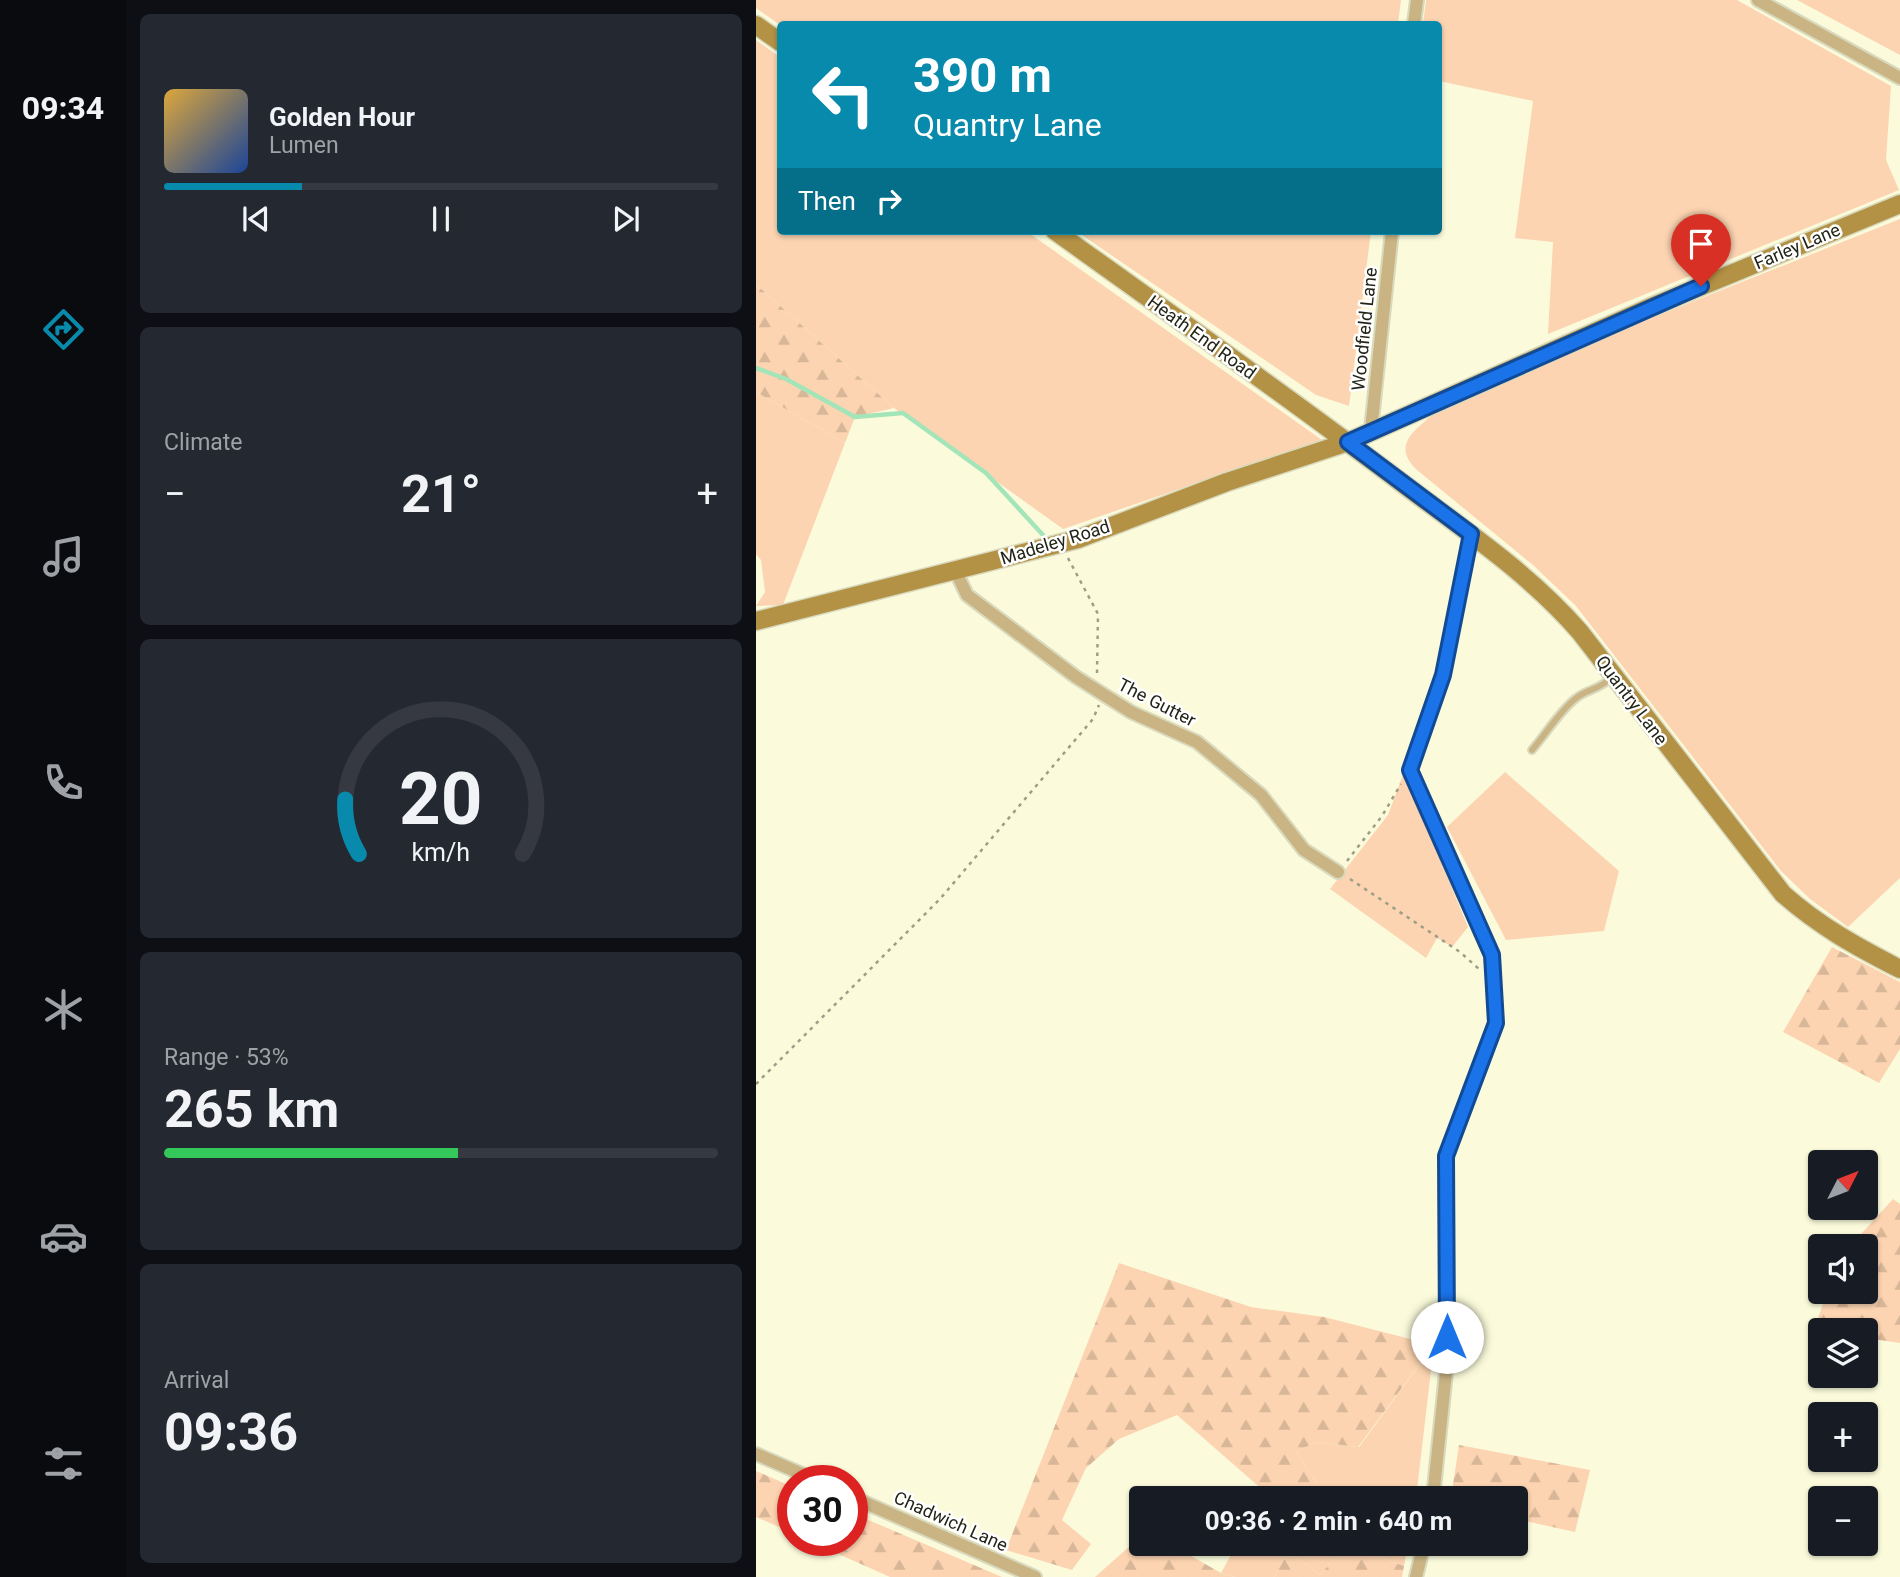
<!DOCTYPE html>
<html lang="en">
<head>
<meta charset="utf-8">
<style>
  :root { --surface:#171b24; --page:#242831; --text:#f1f3f6; --muted:#9ea1a6; --line:#363941; --accent:#078aab }
  body { margin:0; font-family:Roboto,sans-serif; background:var(--page); color:var(--text); height:100vh; display:flex; flex-direction:column; font-size:26px; white-space:nowrap }
  * { box-sizing:border-box; margin:0 }
  p { font-size:23px; color:var(--muted) }
  .icon { flex:none; width:38px; height:38px; fill:none; stroke:currentColor; stroke-width:2; stroke-linecap:round; stroke-linejoin:round }
  .map { position:relative; flex:1; overflow:hidden }
  .sheet { display:flex; flex-direction:column; gap:14px; padding:14px; background:#0d0f14; width:630px }
  .sheet>* { flex:none }
  .hud { position:absolute; left:21px; top:21px; width:665px; height:214px; border-radius:7px; box-shadow:0 2px 5px #0004; background:#078aab; color:#fff; overflow:hidden }
  .needle { width:46px; rotate:48deg }
  .buttons { position:absolute; left:1052px; top:1150px; display:grid; gap:14px }
  .buttons a { display:grid; place-items:center; width:70px; height:70px; border-radius:7px; background:var(--surface); box-shadow:0 2px 5px #0004; font-size:35px }
  .speed { position:absolute; left:21px; top:1465px; display:flex; gap:14px; font-size:35px; font-weight:700; text-align:center }
  .speed>* { display:grid; place-content:center; width:91px; height:91px; border-radius:50%; background:var(--surface); box-shadow:0 2px 5px #0004; line-height:1 }
  .speed .limit { border:10px solid #d22; background:#fff; color:#111 }
  .pin { position:absolute; display:grid; place-items:center; width:60px; height:60px; color:#fff; margin:-72px -30px; border-radius:50% 50% 50% 0; rotate:-45deg; box-shadow:0 0 7px #0007 }
  .pin .icon { rotate:45deg }
  .me { position:absolute; width:77px; margin:-38px; rotate:0deg; stroke-linejoin:round; filter:drop-shadow(0 0 5px #0008) }
  .turn { display:flex; align-items:center; gap:24px; height:147px; padding:0 21px; font-size:32px }
  .turn .icon { width:91px; height:91px; stroke-width:2.5 }
  .turn b { display:block; font-size:49px; line-height:60px }
  .then { display:flex; align-items:center; height:66px; padding:0 21px; background:#0003; gap:14px; font-size:26px }
  .big { font-size:52px; font-weight:700; line-height:1.1 }
  .sheet .tile { flex:1; display:flex; flex-direction:column; justify-content:center; gap:10px; min-width:0; padding:0 24px; border-radius:10px; background:var(--page) }
  .sheet .dial { align-items:center; gap:0 }
  .dial svg { height:182px; overflow:visible; fill:none; stroke:var(--line); stroke-width:7; stroke-linecap:round; text-anchor:middle }
  .dial text { fill:var(--text); stroke:none }
  .song { display:flex; align-items:center; gap:21px }
  .cover { width:84px; height:84px; border-radius:10px; background:linear-gradient(135deg,hsl(40 70% 55%),hsl(220 70% 35%)) }
  .played { height:7px; border-radius:4px; background:linear-gradient(90deg,var(--accent) 25%,var(--line) 25%) }
  .keys { display:flex; justify-content:space-around; direction:ltr }
  .heat { display:flex; justify-content:space-between; align-items:center; font-size:38px; direction:ltr }
  .charge { height:10px; border-radius:5px; background:linear-gradient(90deg,#34c759 53%,var(--line) 0) }
  .trip { position:absolute; left:373px; top:1486px; width:399px; height:70px; border-radius:7px; background:var(--surface); box-shadow:0 2px 5px #0004; font-weight:700; line-height:70px; text-align:center }
  main { display:flex; flex:1; min-height:0 }
  .tab-bar { display:flex; flex-direction:column; width:126px; justify-content:space-around; align-items:center; background:#090b0e; color:var(--muted) }
  .tab-bar .icon { width:49px; height:49px }
  .tab-bar .selected { color:var(--accent) }
  .tab-bar b { font-size:32px; color:var(--text) }
  .map>svg:first-child { display:block }
  .grass { fill:#fcd4b1 }
  .forest { fill:url(#forest-firs) }
  .lines { fill:none; stroke-linecap:round; stroke-linejoin:round }
  .stream { stroke:#a3e5b8; stroke-width:4.5 }
  .lane-casing { stroke:#d8d9bd; stroke-width:10 }
  .street-casing { stroke:#d8d9bd; stroke-width:16 }
  .secondary-casing { stroke:#d8d9bd; stroke-width:21 }
  .path { stroke:#9d9e87; stroke-width:2.5; stroke-dasharray:3.5 5; stroke-linecap:butt }
  .lane { stroke:#cab484; stroke-width:6 }
  .street { stroke:#cab484; stroke-width:12 }
  .secondary { stroke:#b39145; stroke-width:18 }
  .route-casing { stroke:#114b97; stroke-width:18 }
  .route { stroke:#1a73e8; stroke-width:12 }
  .labels { text-anchor:middle; dominant-baseline:central; stroke-width:5; stroke-linejoin:round; paint-order:stroke }
  .street-label { font-size:18px; fill:#232418; stroke:#fff }
</style>
</head>
<body>
<main>
<nav class="tab-bar">
<b>09:34</b>
<svg class="icon selected" aria-label="directions" viewBox="0 0 24 24"><path d="M12 3l9 9-9 9-9-9zM9 14v-3h6M13 9l2 2-2 2"/></svg>
<svg class="icon" aria-label="music" viewBox="0 0 24 24"><path d="M9 18V5l10-2v13"/><circle cx="6" cy="18" r="3"/><circle cx="16" cy="16" r="3"/></svg>
<svg class="icon" aria-label="phone" viewBox="0 0 24 24"><path d="M5 4h4l2 5-3 2q2 4 5 5l2-3 5 2v4C11 20 4 13 5 4z"/></svg>
<svg class="icon" aria-label="climate" viewBox="0 0 24 24"><path d="M12 3v18M4 7l16 10M4 17L20 7"/></svg>
<svg class="icon" aria-label="car" viewBox="0 0 24 24"><path d="M5 17H2v-5l4-1 3-4h7l3 4 3 1v5h-3M9 17h6M6 11h13"/><circle cx="7" cy="17" r="2"/><circle cx="17" cy="17" r="2"/></svg>
<svg class="icon" aria-label="filters" viewBox="0 0 24 24"><path d="M4 7h16M4 17h16"/><circle cx="9" cy="7" r="2"/><circle cx="15" cy="17" r="2"/></svg>
</nav>
<section class="sheet">
<div class="tile">
<div class="song"><i class="cover"></i><div><b>Golden Hour</b><p>Lumen</p></div></div>
<div class="played"></div>
<div class="keys"><svg class="icon" aria-label="previous" viewBox="0 0 24 24"><path d="M18 5L8 12l10 7zM5 5v14"/></svg><svg class="icon" aria-label="pause" viewBox="0 0 24 24"><path d="M8 5v14M16 5v14"/></svg><svg class="icon" aria-label="next" viewBox="0 0 24 24"><path d="M6 5l10 7-10 7zM19 5v14"/></svg></div>
</div>
<div class="tile"><p>Climate</p>
<div class="heat"><a>−</a><b class="big">21°</b><a>+</a></div>
</div>
<div class="tile dial"><svg viewBox="0 0 100 80">
<path d="M14 69A42 42 0 1 1 86 69"/>
<path d="M14 69A42 42 0 0 1 8 45" stroke="#078aab"/>
<text x="50" y="56" font-size="32" font-weight="700">20</text>
<text x="50" y="72" font-size="11">km/h</text>
</svg></div>
<div class="tile"><p>Range · 53%</p><b class="big">265 km</b><div class="charge"></div></div>
<div class="tile"><p>Arrival</p><b class="big">09:36</b></div>
</section>
<div class="map">
<svg width="1144" height="1577" viewBox="0 0 1144 1577">
  <defs>
    <pattern id="forest-firs" width="22" height="20" patternUnits="userSpaceOnUse" patternTransform="scale(1.75)"><rect width="22" height="20" fill="#fcd4b1"/><path d="M5 1l3.5 6h-7zM16 11l3.5 6h-7z" fill="#d8b698"/></pattern>
  </defs>
  <rect width="100%" height="100%" fill="#fbfbdc"/>
  <path class="grass" d="M0 0H645L642 24 24 25 0 8Z
    M670 0H981L1135 86 1130 160 1143 190 792 334 797 242 759 238 777 101 683 81 682 24H667Z
    M1041 0H1144V55Z
    M0 40 24 57V231H270L566 440 307 529 138 408 0 284Z
    M1144 219V878L1092 927 1054 899 1025 871 820 606 777 565 661 470C637 447 655 433 675 416L858 333Z
    M320 231H615L593 406 560 395Z
    M0 392 89 443 27 605 0 606 9 592 5 560 0 554Z
    M648 772 712 927 696 947 681 938 670 958 574 889 632 815Z
    M749 772 863 871 848 931 750 940 691 827Z
    M678 1345 660 1498H571L540 1452 560 1442 603 1447Z
    M481 1544H652L648 1566 590 1545 564 1575 532 1552 518 1577H479L465 1573Z"/>
  <path class="forest" d="M0 284 138 408 99 417 89 443 0 392Z
    M1076 947 1144 982V1049L1123 1083 1027 1032Z
    M1137 1199 1144 1204V1343L1110 1338V1330H1090L1062 1318 1071 1292H1110V1246H1094Z
    M363 1263 495 1307 568 1317 678 1345 602 1447 560 1442 540 1452 571 1498H516L421 1415 363 1439 330 1468 306 1520 335 1544 316 1570 250 1550Z
    M703 1445 834 1470 819 1532 760 1519V1498H695Z
    M0 1471 37 1487V1533L0 1517Z
    M96 1513 246 1577H134L51 1540H96Z
    M414 1544 465 1573 479 1577H339L375 1545Z
    M590 1545 648 1566 646 1577H518L532 1552 564 1575Z"/>
  <g class="lines">
    <path class="stream" d="M0 368 30 379 99 417 147 413 230 473 287 535"/>
    <defs>
      <path id="lane" d="M776 750C790 734 803 712 819 699 832 688 842 691 856 677"/>
      <path id="street" d="M1002 0 1144 78
        M658 24 661 0
        M615 430 636 231
        M199 570 211 595 320 677 375 712 441 742 505 795 548 850 582 872
        M0 1454 60 1480
        M96 1497 279 1577
        M677 1498 691 1363 690 1156 740 1023 736 955 654 770 687 675 715 534
        M660 1577 668 1544"/>
      <path id="secondary" d="M0 25 24 42
        M299 231C415 314 532 397 646 483 708 530 773 573 824 632L1027 894C1063 926 1101 947 1144 969
        M0 621 322 539 471 482 592 442 895 307 1144 204"/>
    </defs>
    <use href="#lane" class="lane-casing"/>
    <use href="#street" class="street-casing"/>
    <use href="#secondary" class="secondary-casing"/>
    <path class="path" d="M312 558 342 614 341 673
      M591 861 626 816 645 784
      M594 879 704 952 723 969
      M0 1084 184 899 337 719 343 705"/>
    <use href="#lane" class="lane"/>
    <use href="#street" class="street"/>
    <use href="#secondary" class="secondary"/>
  </g>
  <g class="lines">
    <defs>
      <path id="route" d="M691 1337 690 1156 740 1023 736 955 654 770 687 675 715 534 592 442 945 286"/>
    </defs>
    <use href="#route" class="route-casing"/>
    <use href="#route" class="route"/>
  </g>
  <g class="labels">
    <g class="street-label">
      <text transform="translate(1041 246) rotate(-23)">Farley Lane</text>
      <text transform="translate(608 329) rotate(-84)">Woodfield Lane</text>
      <text transform="translate(446 337) rotate(36)">Heath End Road</text>
      <text transform="translate(299 542) rotate(-17)">Madeley Road</text>
      <text transform="translate(876 700) rotate(53)">Quantry Lane</text>
      <text transform="translate(401 702) rotate(27)">The Gutter</text>
      <text transform="translate(195 1521) rotate(24)">Chadwich Lane</text>
    </g>
  </g>
</svg>
<div class="buttons">
<a><svg class="needle" viewBox="-14 -14 28 28"><path d="M0-13l5 13h-10z" fill="#e53935"/><path d="M0 13l5-13h-10z" fill="#9ea1a6"/></svg></a>
<a><svg class="icon" aria-label="sound" viewBox="0 0 24 24"><path d="M4 9h4l5-4v14l-5-4H4zM17 9q2 3 0 6"/></svg></a>
<a><svg class="icon" aria-label="layers" viewBox="0 0 24 24"><path d="M12 4l9 5-9 5-9-5zM3 14l9 5 9-5"/></svg></a>
<a>+</a>
<a>−</a>
</div>
<div class="speed"><div class="limit">30</div></div>
<div class="pin" style="left:945px;top:286px;background:#d93025"><svg class="icon" aria-label="arrive" viewBox="0 0 24 24"><path d="M6 21V4h12l-3 4 3 4H6"/></svg></div>
<svg class="me" style="left:691px;top:1337px" viewBox="-20 -20 40 40"><circle r="19" fill="#fff"/><path d="M0-13L10 11 0 6-10 11z" fill="#1a73e8"/></svg>
<div class="trip">09:36 · 2 min · 640 m</div>
<div class="hud">
<div class="turn"><svg class="icon" aria-label="left" viewBox="0 0 24 24"><path d="M17 20v-9H6M10 6l-5 5 5 5"/></svg><div><b>390 m</b>Quantry Lane</div></div>
<div class="then">Then<svg class="icon" aria-label="right" viewBox="0 0 24 24"><path d="M7 20v-9h11M14 6l5 5-5 5"/></svg></div>
</div>
</div>
</main>
</body>
</html>
